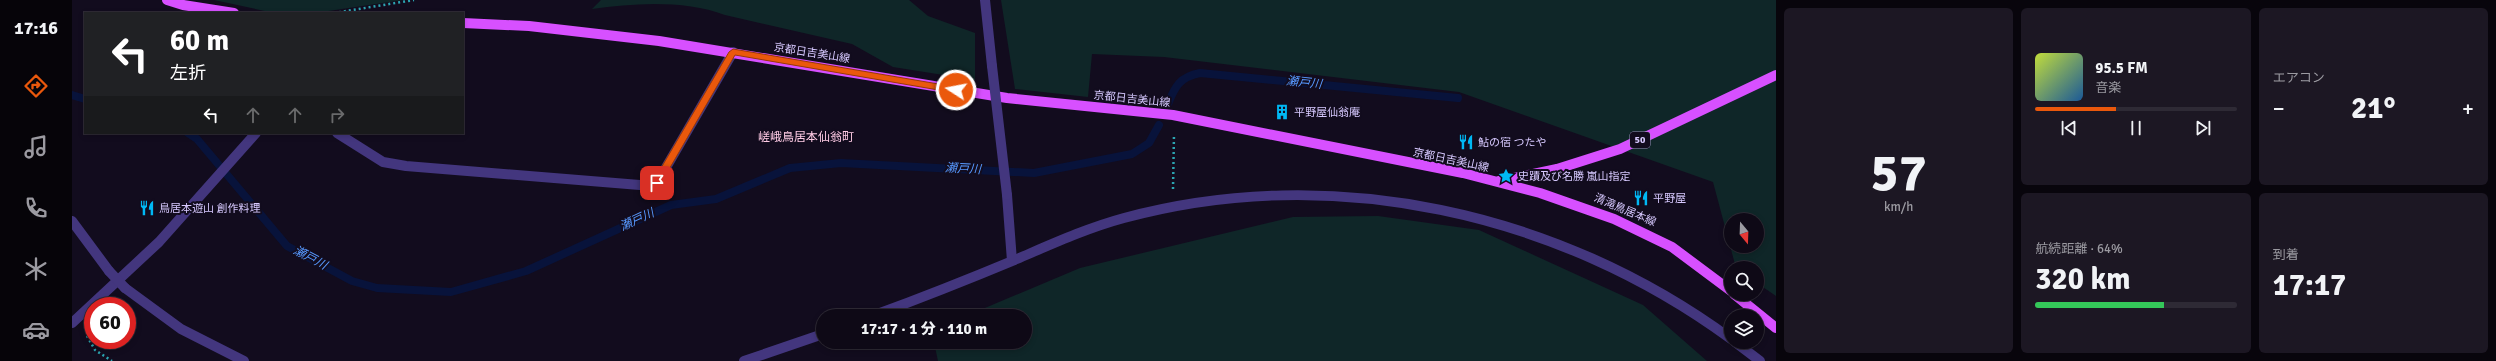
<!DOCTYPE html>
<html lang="ja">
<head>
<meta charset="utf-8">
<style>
  :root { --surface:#0e0916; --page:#1c1723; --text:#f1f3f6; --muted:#9b9aa1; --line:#2e2a35; --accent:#ea580c }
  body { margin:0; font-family:Signika,"Noto Sans JP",sans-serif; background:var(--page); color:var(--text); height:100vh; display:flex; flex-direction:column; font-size:15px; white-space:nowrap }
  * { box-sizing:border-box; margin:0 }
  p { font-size:13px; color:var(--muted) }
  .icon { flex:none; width:22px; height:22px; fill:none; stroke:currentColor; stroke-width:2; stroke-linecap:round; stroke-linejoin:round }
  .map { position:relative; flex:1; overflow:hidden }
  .details { display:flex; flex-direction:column; gap:8px; padding:8px; background:#08050c; width:720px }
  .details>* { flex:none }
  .guide { position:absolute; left:12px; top:12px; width:380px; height:122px; border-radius:0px; box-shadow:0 2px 6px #0003,0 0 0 1px var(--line); background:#202124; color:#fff; overflow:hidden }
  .needle { width:26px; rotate:161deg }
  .fabs { position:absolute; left:1652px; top:213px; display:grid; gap:8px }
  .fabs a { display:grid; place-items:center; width:40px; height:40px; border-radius:50%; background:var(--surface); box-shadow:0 2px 6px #0003,0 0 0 1px var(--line); font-size:20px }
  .speed { position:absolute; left:12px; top:297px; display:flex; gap:8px; font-size:20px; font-weight:700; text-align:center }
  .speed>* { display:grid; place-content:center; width:52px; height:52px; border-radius:50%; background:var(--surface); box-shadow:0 2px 6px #0003,0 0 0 1px var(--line); line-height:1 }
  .speed .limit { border:6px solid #d22; background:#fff; color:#111 }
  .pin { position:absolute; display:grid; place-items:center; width:34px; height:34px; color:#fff; margin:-17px; border-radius:8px; box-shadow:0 2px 6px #0006 }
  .me { position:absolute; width:44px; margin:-22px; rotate:281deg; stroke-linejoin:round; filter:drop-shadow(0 0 3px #0008) }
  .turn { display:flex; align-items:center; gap:14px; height:84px; padding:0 20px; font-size:18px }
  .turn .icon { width:52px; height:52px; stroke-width:2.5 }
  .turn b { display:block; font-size:28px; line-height:34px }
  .lanes { display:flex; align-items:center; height:38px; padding:0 20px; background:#0003; justify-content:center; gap:20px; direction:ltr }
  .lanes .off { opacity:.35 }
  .big { font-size:30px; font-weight:800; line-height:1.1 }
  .details .widget { flex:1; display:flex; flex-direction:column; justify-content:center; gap:6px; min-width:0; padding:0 14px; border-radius:6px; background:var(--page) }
  .details .dial { align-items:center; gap:0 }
  .dial b { font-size:52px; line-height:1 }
  .song { display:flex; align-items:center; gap:12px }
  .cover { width:48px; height:48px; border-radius:6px; background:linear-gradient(135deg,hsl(70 70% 55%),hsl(210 70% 35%)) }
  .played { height:4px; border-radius:2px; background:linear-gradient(90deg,var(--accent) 40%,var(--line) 40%) }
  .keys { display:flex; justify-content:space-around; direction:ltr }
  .heat { display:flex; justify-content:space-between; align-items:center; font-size:22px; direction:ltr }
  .charge { height:6px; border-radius:3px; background:linear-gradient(90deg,#34c759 64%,var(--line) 0) }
  .details .tiles { flex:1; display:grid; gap:8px; grid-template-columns:repeat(3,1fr) }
  .widget:first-child { grid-row:span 2 }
  .trip { position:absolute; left:744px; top:309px; width:216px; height:40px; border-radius:20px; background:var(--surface); box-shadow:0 2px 6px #0003,0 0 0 1px var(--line); font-weight:800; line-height:40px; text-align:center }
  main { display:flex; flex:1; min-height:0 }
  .menu { display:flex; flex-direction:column; width:72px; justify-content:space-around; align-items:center; background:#060409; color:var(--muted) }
  .menu .icon { width:28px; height:28px }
  .menu .current { color:var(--accent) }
  .menu b { font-size:18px; color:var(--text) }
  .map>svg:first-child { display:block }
  .green { fill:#0f2628; fill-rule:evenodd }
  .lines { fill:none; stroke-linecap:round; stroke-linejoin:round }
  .stream { stroke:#08133b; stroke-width:8 }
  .path { stroke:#2ca5b1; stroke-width:2.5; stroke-dasharray:2 3; stroke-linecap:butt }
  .minor { stroke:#43367e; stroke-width:10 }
  .major { stroke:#d750ff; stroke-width:10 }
  .minor-bridge { stroke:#43367e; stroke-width:10 }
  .route { fill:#ea580c; stroke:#983908 }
  .labels { text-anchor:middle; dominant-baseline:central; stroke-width:4; stroke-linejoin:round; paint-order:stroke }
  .shield { fill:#120c1e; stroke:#9c90bc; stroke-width:1 }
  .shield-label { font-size:10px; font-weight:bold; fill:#d7c9ff }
  .street-label { font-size:11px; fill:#d7c9ff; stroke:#120c1e }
  .poi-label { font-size:11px; fill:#d7c9ff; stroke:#120c1e; text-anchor:start }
  .water-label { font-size:12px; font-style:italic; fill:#5799ff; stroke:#120c1e }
  .neighbourhood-label { font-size:12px; fill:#ffcbe5; stroke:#120c1e }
</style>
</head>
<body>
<main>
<nav class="menu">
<b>17:16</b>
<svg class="icon current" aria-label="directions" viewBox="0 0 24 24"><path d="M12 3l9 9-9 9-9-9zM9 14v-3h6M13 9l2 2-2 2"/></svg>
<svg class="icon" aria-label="music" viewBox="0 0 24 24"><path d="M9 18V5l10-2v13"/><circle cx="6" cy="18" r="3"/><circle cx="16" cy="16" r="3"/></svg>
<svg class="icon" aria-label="phone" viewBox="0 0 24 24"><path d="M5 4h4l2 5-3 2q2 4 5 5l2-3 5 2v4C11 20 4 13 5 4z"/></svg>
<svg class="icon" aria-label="climate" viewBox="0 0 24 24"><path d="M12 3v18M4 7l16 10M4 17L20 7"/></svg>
<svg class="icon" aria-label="car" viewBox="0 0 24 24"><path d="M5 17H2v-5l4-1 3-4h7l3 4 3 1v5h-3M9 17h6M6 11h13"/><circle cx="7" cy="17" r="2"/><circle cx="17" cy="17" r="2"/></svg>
</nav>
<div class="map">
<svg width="1704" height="361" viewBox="0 0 1704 361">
  <rect width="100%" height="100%" fill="#120c1e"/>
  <path class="green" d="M142 0H331L243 13H202Z
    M529 0H837L856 16 903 33V80L821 67 780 44 653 15C613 0 563 3 520 9Z
    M929 0H1704V296L1685 283V268H1664L1641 182 1387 92 1092 57 1020 54 1016 97 943 89ZM1659 220H1685V246H1659Z
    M1306 216 1407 230 1571 305 1635 361H866L862 342H953V316H894L1008 268 1221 217Z"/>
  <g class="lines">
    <path class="stream" d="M0 95 13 99
      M1096 104C1103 86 1108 77 1128 73L1386 98
      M116 133 125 139 215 246 280 281 305 288 379 292 454 271 599 205 644 199 718 168 769 163 962 173 1060 154 1077 143 1087 125"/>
    <path class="path" d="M262 13 342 0
      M1101 189 1102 134
      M15 336 23 350 40 361"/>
    <path class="minor" d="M913 0 920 66
      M265 133 311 162 334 166 580 186 585 183 661 52
      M935 195 940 261
      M0 221 37 271
      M53 288 109 329 172 361
      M800 316C849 298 897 279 945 259 980 244 1015 228 1052 218 1260 162 1486 212 1659 339
      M0 323 87 242 184 133
      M1663 342 1688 361
      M672 361 751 334"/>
    <path class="major" d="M95 0 111 5 162 13
      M391 23 457 26 587 41 935 98 1101 115 1391 173 1468 193 1542 219 1600 247 1659 291
      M1427 181 1485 169 1548 149 1704 75
      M1662 294 1704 328"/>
    <path class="minor-bridge" d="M920 66 935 195
      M37 271 53 288"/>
  </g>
  <path class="route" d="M661 49 884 87 888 90 884 93 663 55 588 185H582V180L657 52Z"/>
  <defs>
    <symbol id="building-bare" viewBox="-9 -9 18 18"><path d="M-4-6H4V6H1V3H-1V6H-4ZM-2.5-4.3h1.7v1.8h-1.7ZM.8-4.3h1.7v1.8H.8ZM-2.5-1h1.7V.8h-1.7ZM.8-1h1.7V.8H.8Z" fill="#00b8f4" stroke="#120c1e" stroke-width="2.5" paint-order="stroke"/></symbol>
    <symbol id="restaurant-bare" viewBox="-9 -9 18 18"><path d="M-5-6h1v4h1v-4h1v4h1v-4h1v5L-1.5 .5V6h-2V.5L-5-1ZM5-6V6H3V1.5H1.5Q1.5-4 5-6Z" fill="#00b8f4" stroke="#120c1e" stroke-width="2.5" paint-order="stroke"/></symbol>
    <symbol id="sight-bare" viewBox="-9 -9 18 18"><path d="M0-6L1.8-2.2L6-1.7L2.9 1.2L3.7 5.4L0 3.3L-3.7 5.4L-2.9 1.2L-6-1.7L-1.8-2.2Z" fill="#00b8f4" stroke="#120c1e" stroke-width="2.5" paint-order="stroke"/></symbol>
  </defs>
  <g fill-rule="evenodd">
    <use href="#building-bare" x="1199" y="101" width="22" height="22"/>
    <use href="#restaurant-bare" x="1383" y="131" width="22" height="22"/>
    <use href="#sight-bare" x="1423" y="165" width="22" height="22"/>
    <use href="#restaurant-bare" x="1558" y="187" width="22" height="22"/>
    <use href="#restaurant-bare" x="64" y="197" width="22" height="22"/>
  </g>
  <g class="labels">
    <rect class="shield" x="1558" y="132" width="20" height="16" rx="3"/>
    <g class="shield-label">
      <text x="1568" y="140">50</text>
    </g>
    <g class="street-label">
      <text transform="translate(740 53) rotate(9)">京都日吉美山線</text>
      <text transform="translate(1060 99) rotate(6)">京都日吉美山線</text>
      <text transform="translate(1379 160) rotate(12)">京都日吉美山線</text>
      <text transform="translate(1553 210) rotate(23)">清滝鳥居本線</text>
    </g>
    <g class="poi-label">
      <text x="1222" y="112">平野屋仙翁庵</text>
      <text x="1406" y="142">鮎の宿 つたや</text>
      <text x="1446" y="176">史蹟及び名勝 嵐山指定</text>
      <text x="1581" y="198">平野屋</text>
      <text x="87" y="208">鳥居本遊山 創作料理</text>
    </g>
    <g class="water-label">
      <text transform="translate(1232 83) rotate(6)">瀬戸川</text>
      <text transform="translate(891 169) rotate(3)">瀬戸川</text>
      <text transform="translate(565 220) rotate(-25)">瀬戸川</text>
      <text transform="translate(238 258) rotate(28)">瀬戸川</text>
    </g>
    <g class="neighbourhood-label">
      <text x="734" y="137">嵯峨鳥居本仙翁町</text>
    </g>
  </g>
</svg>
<div class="fabs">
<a><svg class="needle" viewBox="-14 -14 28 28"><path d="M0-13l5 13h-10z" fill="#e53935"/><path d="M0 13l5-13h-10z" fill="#9b9aa1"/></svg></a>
<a><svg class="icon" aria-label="search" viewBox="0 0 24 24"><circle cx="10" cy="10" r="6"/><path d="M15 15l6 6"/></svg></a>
<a><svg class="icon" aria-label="layers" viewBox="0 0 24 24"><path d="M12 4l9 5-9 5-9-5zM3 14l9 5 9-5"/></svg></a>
</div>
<div class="speed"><div class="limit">60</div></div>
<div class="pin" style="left:585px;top:183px;background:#d93025"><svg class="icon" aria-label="arrive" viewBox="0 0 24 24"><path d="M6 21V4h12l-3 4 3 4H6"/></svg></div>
<svg class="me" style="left:884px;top:90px" viewBox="-20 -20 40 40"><circle r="17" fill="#ea580c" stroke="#fff" stroke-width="3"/><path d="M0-11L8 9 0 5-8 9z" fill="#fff"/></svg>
<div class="trip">17:17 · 1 分 · 110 m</div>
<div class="guide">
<div class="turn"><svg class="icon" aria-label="left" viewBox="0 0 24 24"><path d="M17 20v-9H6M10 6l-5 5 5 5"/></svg><div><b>60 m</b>左折</div></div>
<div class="lanes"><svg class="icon" aria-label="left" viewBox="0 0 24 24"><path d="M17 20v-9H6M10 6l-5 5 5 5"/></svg><svg class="icon off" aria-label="ahead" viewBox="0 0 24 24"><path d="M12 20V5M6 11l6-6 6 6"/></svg><svg class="icon off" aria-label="ahead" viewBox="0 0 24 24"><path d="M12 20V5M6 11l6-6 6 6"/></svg><svg class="icon off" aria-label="right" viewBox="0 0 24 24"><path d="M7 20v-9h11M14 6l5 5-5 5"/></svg></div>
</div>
</div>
<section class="details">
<div class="tiles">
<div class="widget dial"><b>57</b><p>km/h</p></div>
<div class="widget">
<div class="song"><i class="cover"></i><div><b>95.5 FM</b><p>音楽</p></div></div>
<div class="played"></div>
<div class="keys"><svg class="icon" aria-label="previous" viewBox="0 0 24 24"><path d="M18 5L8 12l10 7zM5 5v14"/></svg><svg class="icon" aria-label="pause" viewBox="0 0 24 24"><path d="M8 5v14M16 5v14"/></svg><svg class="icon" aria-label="next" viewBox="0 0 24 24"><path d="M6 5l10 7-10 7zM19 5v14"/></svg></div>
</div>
<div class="widget"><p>エアコン</p>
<div class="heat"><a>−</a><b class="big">21°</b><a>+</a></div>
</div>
<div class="widget"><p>航続距離 · 64%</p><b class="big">320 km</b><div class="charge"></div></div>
<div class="widget"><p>到着</p><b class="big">17:17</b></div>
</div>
</section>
</main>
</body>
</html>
